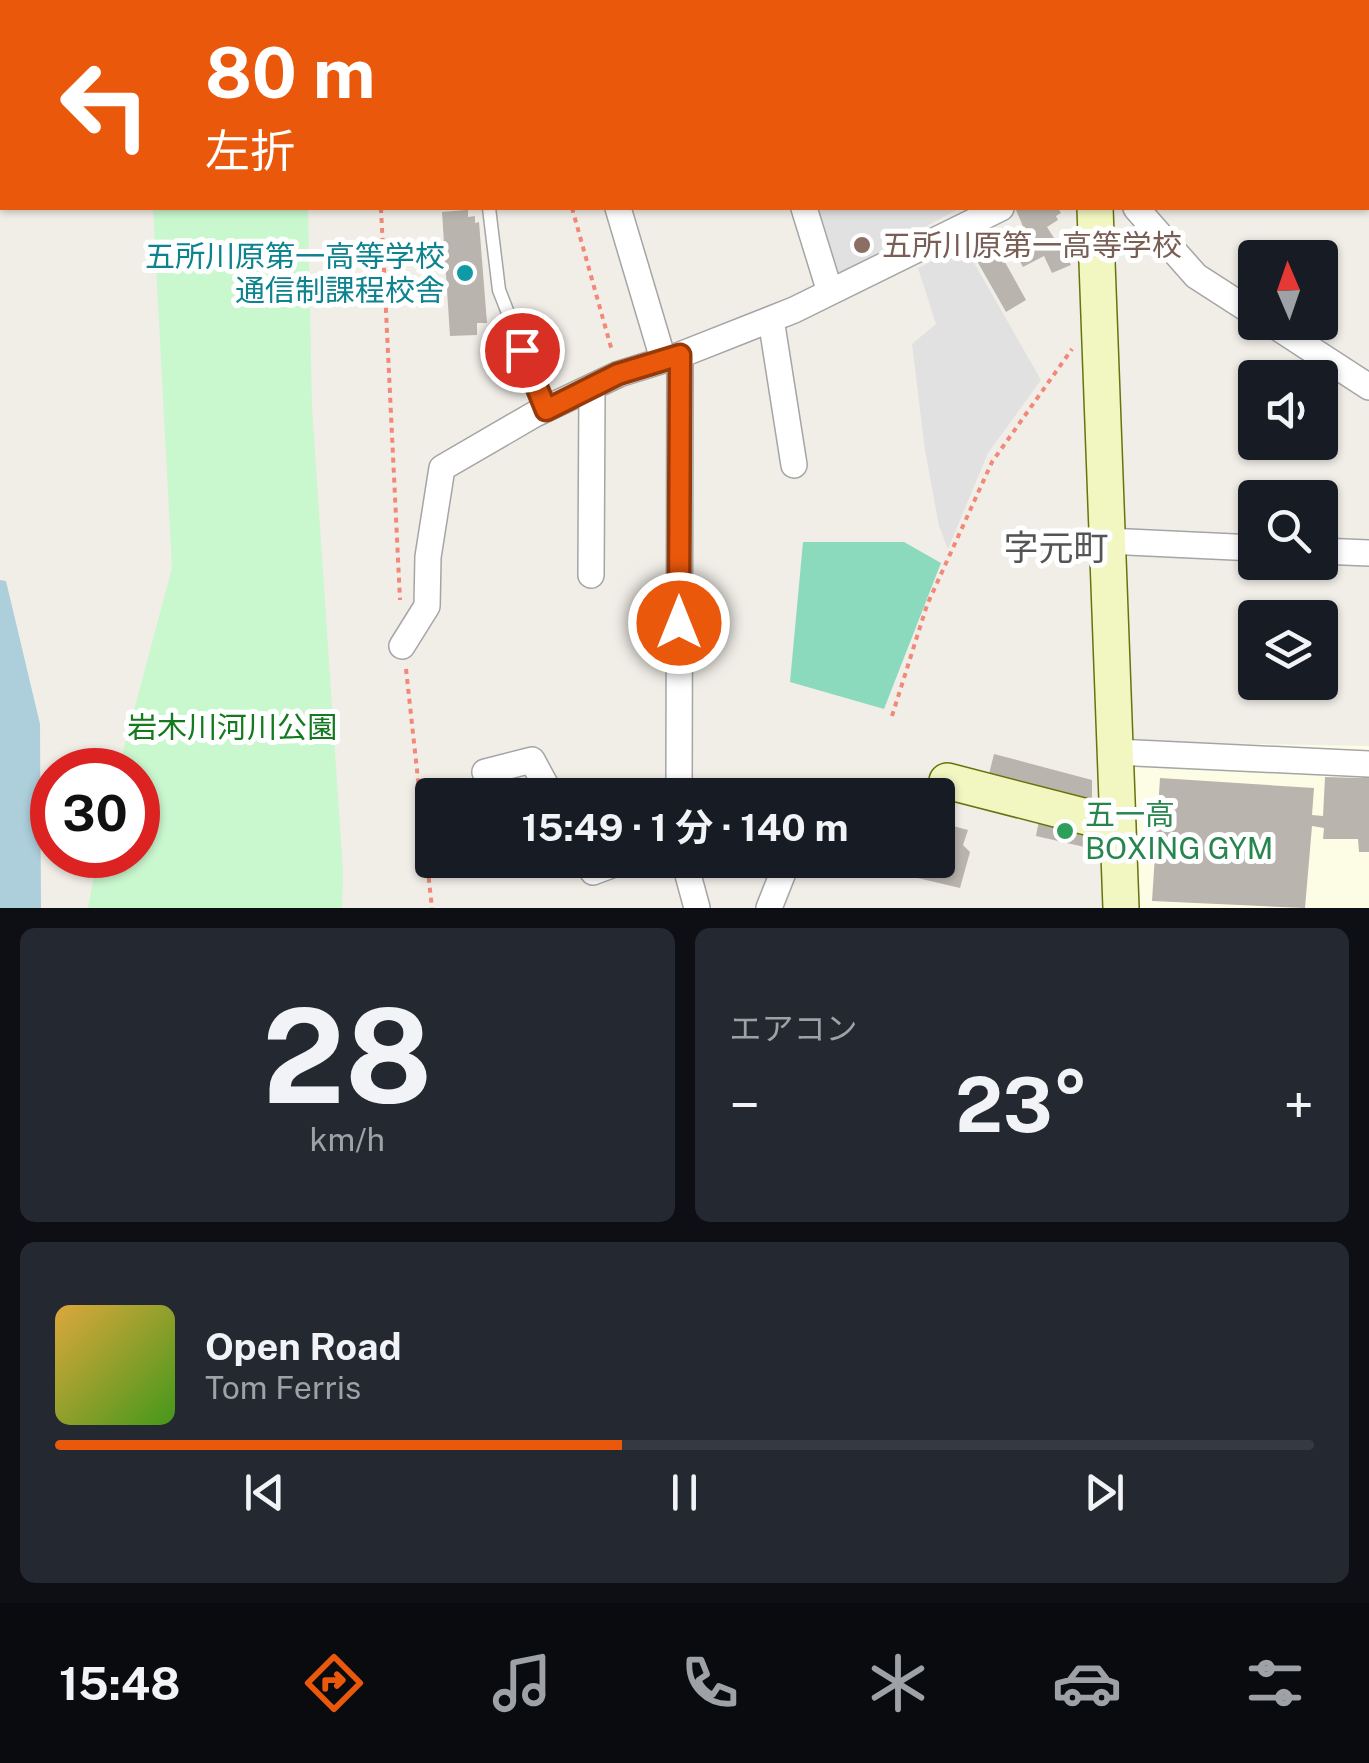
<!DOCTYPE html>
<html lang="ja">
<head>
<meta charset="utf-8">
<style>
  :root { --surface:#171b24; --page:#242831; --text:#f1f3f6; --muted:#9ea1a6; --line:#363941; --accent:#ea580c }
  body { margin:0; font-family:"Public Sans","Noto Sans JP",sans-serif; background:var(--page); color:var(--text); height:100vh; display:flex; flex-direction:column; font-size:38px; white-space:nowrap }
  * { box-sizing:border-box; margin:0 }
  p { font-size:32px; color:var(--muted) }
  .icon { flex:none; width:55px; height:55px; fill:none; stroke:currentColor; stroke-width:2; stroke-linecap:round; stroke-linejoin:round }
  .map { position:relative; height:908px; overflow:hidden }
  .sheet { display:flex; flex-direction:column; gap:20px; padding:20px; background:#0d0f14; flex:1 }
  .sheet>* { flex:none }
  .top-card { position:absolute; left:0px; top:0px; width:1370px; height:210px; box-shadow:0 2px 8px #0004; background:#ea580c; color:#fff; overflow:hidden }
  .needle { width:65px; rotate:358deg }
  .controls { position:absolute; left:1238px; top:240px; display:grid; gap:20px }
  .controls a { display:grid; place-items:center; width:100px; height:100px; border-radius:10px; background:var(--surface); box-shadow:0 2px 8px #0004; font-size:50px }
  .speed { position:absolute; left:30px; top:748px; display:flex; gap:20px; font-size:50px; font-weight:700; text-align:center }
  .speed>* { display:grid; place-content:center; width:130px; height:130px; border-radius:50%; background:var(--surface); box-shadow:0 2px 8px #0004; line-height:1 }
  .speed .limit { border:15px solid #d22; background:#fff; color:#111 }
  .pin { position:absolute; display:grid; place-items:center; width:85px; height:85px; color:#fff; margin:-42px; border:5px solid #fff; border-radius:50%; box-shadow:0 2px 10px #0007 }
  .me { position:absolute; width:110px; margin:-55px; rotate:0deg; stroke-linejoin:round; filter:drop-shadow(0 0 8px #0008) }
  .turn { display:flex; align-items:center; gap:35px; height:210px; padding:0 40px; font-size:45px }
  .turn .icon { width:130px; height:130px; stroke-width:2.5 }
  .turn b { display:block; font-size:70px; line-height:85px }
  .big { font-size:75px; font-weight:700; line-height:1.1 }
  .sheet .card { flex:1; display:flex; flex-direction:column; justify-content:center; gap:15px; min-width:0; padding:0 35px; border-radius:15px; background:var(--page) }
  .sheet .dial { align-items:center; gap:0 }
  .dial b { font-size:130px; line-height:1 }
  .song { display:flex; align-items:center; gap:30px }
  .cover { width:120px; height:120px; border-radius:15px; background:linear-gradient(135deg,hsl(40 70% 55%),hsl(100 70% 35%)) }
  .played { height:10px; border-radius:5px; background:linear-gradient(90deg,var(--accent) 45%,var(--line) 45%) }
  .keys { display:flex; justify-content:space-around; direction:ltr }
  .heat { display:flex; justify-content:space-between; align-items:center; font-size:55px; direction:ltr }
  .sheet .tiles { flex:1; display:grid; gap:20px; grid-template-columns:1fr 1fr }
  .card:last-child { grid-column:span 2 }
  .trip { position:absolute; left:415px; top:778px; width:540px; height:100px; border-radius:10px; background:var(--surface); box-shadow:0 2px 8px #0004; font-weight:700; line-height:100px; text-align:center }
  .dock { display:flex; height:160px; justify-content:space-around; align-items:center; background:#090b0e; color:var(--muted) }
  .dock .icon { width:70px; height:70px }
  .dock .active { color:var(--accent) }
  .dock b { font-size:45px; color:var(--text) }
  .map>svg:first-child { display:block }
  .education { fill:#fdfde5 }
  .park { fill:#c9f7ce }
  .pitch { fill:#8cdabe }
  .parking { fill:#e1e1e1 }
  .water { fill:#accfdb }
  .building { fill:#bab4ae }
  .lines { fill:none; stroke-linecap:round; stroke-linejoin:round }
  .lane-casing { stroke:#a5a5a5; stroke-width:15 }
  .street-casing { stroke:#a5a5a5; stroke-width:28 }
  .secondary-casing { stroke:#66740c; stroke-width:38 }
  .path { stroke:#f28878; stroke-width:4; stroke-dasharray:5 5; stroke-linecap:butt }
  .lane { stroke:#fff; stroke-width:12 }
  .street { stroke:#fff; stroke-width:25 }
  .secondary { stroke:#f2f6c1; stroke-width:35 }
  .route-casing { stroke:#983908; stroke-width:25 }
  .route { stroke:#ea580c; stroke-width:18 }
  .education-dot { fill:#8d6e63; stroke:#fff; stroke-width:4 }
  .culture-dot { fill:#0f9aa8; stroke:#fff; stroke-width:4 }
  .leisure-dot { fill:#2e9e5b; stroke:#fff; stroke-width:4 }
  .labels { text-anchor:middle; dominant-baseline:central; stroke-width:10; stroke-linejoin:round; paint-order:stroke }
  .education-label { font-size:30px; fill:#785e54; stroke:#fff; text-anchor:start }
  .culture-label { font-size:30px; fill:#0d838f; stroke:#fff; text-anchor:end }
  .park-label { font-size:30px; fill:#137b1e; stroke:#fff }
  .leisure-label { font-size:30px; fill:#27864d; stroke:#fff; text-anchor:start }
  .quarter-label { font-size:35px; fill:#545454; stroke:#fff }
</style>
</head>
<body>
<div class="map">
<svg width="1369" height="908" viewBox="0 0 1369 908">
  <rect width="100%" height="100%" fill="#f1eee8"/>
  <path class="education" d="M1134 742 1369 746V908H1140Z"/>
  <path class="park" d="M153 208H308L312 407 343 872 342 908H88L98 855H138V770H118L172 568Z"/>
  <path class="pitch" d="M803 542H904L941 563 884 709 790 682Z"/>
  <path class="parking" d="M814 208H960L833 277Z
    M964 245 1041 380 988 453 948 549 939 526 925 450 912 344 936 324 918 268Z"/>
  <path class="water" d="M0 580 6 581 40 724 41 908H0Z"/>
  <path class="building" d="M1021 208H1058L1061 213 1056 216 1058 220 1047 227 1071 265 1052 273 1044 256 1023 267 1008 239 1025 231 1016 210Z
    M468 210V217L475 216V223L479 222 487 323H477V335L450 336 442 212Z
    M989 224 1005 253 1001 255 1026 300 1006 312 964 238Z
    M994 754 1092 780V812L1002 789 1004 777 989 774Z
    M1362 768 1369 769V852H1359L1358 839H1323L1324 828 1312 826 1305 908 1152 901 1160 778 1314 788 1312 815 1323 816 1325 777 1362 778Z
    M1040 815 1093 827 1089 848 1036 836Z
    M938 822 968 830 963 845 970 852 960 888 871 867 872 860H938Z"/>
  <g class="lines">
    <defs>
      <path id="lane" d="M489 208 499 290 546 410"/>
      <path id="street" d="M765 0 766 2
        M614 2 615 0
        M1368 37H1369
        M618 208 663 359
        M804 208 830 292
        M1136 208 1196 276 1255 314
        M771 319 794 465
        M1269 322 1369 387
        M1107 541 1255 548
        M1320 551 1369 553
        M591 575 592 389
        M402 646 427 606 428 557 442 468 535 414 619 374 680 355 794 310 1001 208
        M1115 752 1369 764
        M485 772 532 760 551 795
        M679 795 680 355
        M586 860 593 872 625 860
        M684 860 697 908
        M769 908 788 860"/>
      <path id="secondary" d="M1078 0 1079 2
        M1095 208 1121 908
        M947 781 1118 825"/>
    </defs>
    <use href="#lane" class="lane-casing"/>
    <use href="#street" class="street-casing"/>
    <use href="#secondary" class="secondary-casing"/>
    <path class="path" d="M371 0 372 2
      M517 0 518 2
      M381 208 400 600
      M572 208 612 351
      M406 669 432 908
      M892 716 927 605 992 462 1072 349"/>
    <use href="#lane" class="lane"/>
    <use href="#street" class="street"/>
    <use href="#secondary" class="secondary"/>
  </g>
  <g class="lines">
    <defs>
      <path id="route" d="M522 350 546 410 618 374 680 355 679 623"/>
    </defs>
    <use href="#route" class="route-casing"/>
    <use href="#route" class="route"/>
  </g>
  <circle class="education-dot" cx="862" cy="245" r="10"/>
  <circle class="culture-dot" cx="465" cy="273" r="10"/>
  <circle class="leisure-dot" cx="1065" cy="831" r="10"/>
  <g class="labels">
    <g class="education-label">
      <text x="882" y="245">五所川原第一高等学校</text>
    </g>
    <g class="culture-label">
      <text x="445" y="256">五所川原第一高等学校<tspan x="445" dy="34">通信制課程校舎</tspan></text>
    </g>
    <g class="park-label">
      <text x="232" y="727">岩木川河川公園</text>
    </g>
    <g class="leisure-label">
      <text x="1085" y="814">五一高<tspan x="1085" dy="34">BOXING GYM</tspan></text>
    </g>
    <g class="quarter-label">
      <text x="1056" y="547">字元町</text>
    </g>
  </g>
</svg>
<div class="controls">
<a><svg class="needle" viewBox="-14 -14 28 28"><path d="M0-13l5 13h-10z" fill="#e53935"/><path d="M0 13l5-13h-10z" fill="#9ea1a6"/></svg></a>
<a><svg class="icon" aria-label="sound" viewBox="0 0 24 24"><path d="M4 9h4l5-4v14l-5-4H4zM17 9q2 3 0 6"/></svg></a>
<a><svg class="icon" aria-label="search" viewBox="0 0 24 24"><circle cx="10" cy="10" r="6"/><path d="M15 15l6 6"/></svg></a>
<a><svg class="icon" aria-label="layers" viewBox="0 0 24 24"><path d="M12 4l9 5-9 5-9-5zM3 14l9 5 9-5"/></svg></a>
</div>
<div class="speed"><div class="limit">30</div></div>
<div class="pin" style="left:522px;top:350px;background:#d93025"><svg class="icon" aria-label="arrive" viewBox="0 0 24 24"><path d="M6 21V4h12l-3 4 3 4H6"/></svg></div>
<svg class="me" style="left:679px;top:623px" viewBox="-20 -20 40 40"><circle r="17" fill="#ea580c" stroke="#fff" stroke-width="3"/><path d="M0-11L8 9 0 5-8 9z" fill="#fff"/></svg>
<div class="trip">15:49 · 1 分 · 140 m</div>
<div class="top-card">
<div class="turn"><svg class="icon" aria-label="left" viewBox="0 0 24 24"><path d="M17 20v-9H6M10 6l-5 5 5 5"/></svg><div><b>80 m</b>左折</div></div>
</div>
</div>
<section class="sheet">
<div class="tiles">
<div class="card dial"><b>28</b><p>km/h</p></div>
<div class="card"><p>エアコン</p>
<div class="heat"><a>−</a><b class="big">23°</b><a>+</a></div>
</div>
<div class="card">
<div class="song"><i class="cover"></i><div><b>Open Road</b><p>Tom Ferris</p></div></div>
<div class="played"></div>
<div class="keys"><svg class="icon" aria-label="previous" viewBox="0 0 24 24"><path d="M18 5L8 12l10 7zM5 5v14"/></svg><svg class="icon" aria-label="pause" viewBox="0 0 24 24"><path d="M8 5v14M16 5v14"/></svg><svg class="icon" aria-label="next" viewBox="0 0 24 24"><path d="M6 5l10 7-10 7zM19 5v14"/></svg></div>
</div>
</div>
</section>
<nav class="dock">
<b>15:48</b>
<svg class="icon active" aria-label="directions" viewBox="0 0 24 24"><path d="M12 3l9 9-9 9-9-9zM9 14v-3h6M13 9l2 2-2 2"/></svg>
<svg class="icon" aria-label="music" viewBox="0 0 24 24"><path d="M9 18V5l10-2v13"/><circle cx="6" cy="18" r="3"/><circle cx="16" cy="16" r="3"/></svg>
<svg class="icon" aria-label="phone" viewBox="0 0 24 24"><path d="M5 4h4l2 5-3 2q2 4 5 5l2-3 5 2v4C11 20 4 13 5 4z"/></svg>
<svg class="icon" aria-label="climate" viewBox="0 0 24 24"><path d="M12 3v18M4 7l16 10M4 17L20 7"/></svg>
<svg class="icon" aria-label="car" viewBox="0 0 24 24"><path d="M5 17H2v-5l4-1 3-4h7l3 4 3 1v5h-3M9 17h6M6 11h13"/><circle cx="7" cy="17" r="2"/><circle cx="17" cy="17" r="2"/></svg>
<svg class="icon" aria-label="filters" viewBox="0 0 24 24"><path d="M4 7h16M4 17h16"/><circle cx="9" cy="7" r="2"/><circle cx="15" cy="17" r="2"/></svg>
</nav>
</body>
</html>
